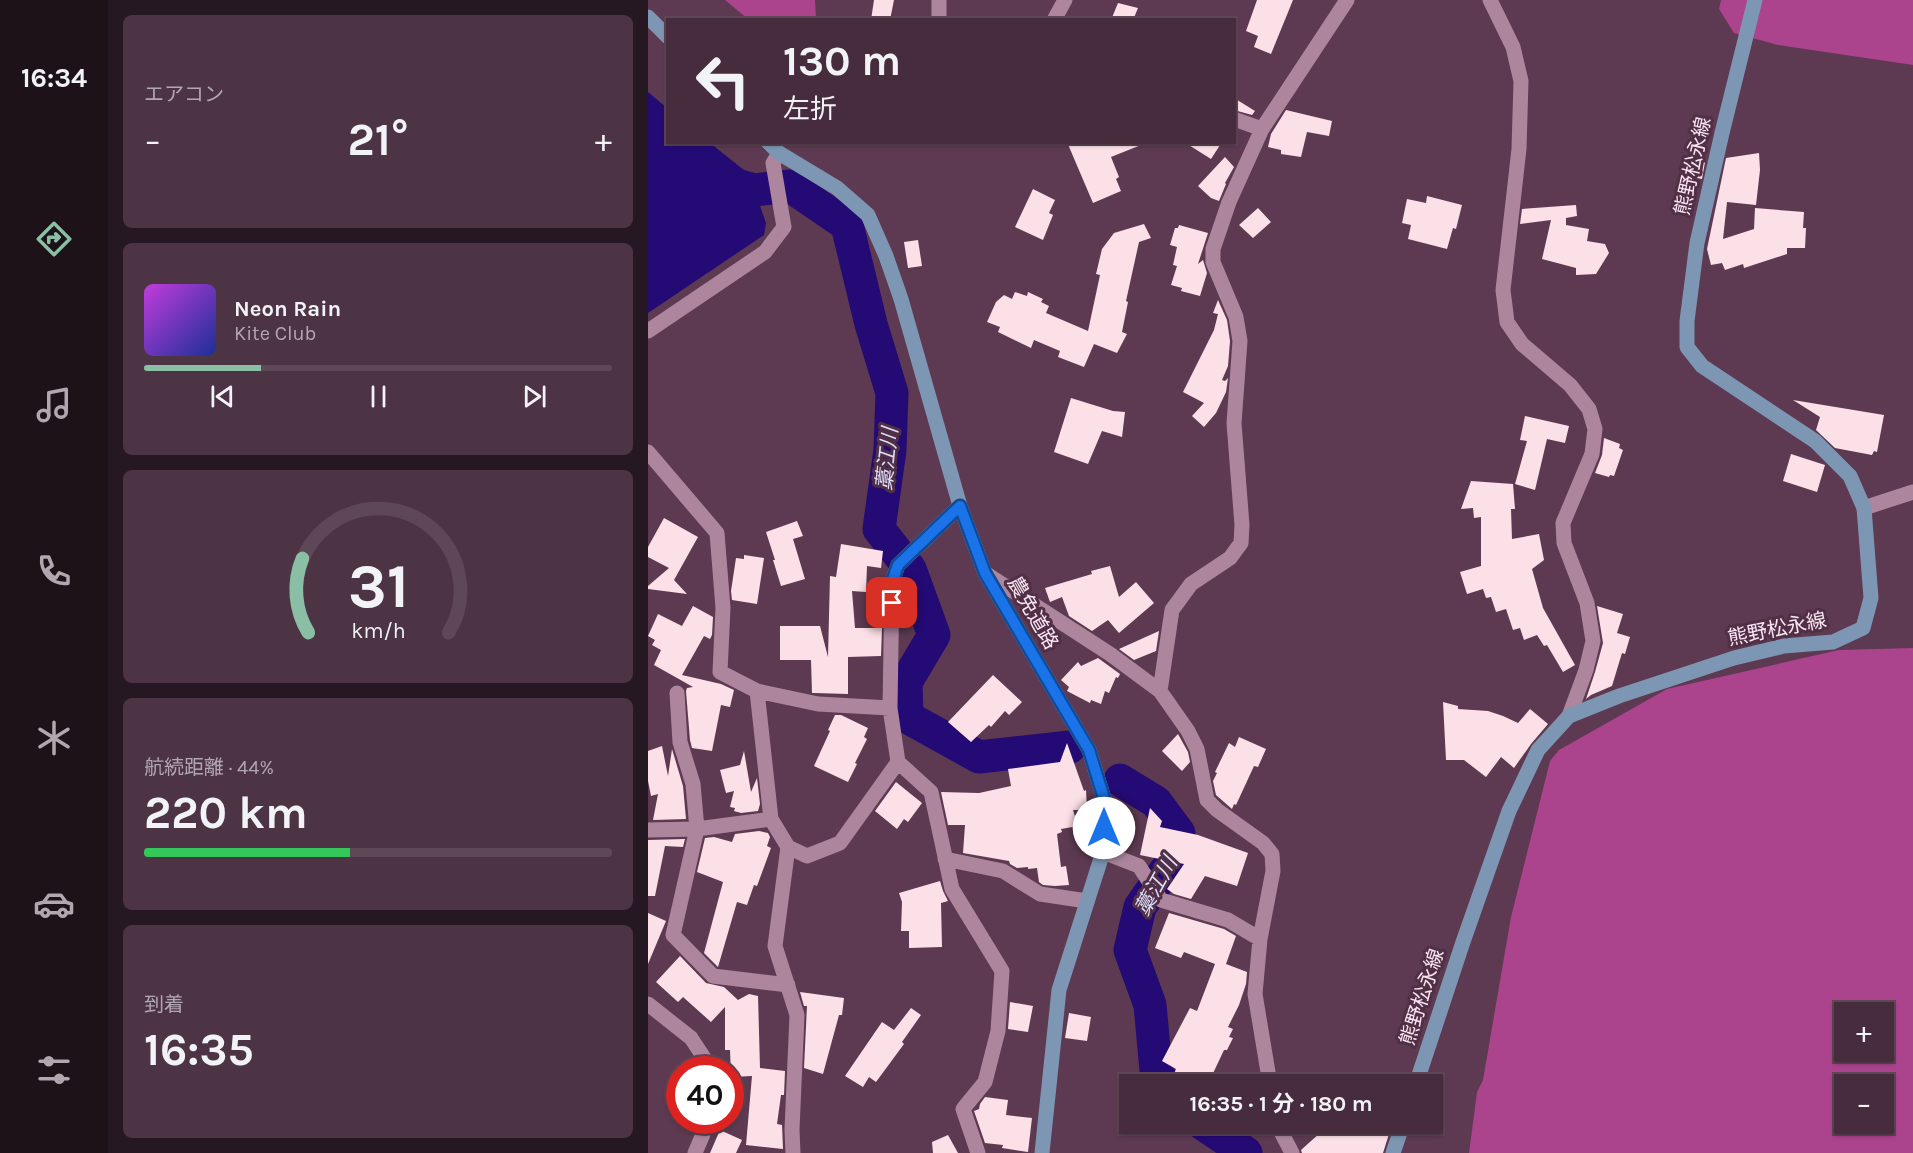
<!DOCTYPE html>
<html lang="ja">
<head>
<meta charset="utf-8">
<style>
  :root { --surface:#462c3d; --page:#4d3444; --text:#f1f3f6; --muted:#b0a7b0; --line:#5e4857; --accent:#8abfa5 }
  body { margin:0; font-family:Karla,"Noto Sans JP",sans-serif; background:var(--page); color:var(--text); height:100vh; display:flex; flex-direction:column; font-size:22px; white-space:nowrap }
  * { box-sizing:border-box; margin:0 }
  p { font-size:20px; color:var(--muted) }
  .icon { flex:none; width:33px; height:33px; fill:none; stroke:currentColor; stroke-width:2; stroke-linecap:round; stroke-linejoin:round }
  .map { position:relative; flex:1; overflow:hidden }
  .sheet { display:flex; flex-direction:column; gap:15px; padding:15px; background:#261822; width:540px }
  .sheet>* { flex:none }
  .guide { position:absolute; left:18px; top:18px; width:570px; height:126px; border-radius:0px; box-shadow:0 2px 4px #0004,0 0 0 2px var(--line); background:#462c3d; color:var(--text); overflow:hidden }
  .fabs { position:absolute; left:1186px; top:1002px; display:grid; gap:12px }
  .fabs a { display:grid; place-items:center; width:60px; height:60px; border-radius:0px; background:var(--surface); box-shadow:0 2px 4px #0004,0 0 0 2px var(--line); font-size:30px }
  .speed { position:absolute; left:18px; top:1056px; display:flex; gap:12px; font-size:30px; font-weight:700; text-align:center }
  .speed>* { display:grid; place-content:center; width:78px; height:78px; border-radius:50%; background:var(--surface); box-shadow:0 2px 4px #0004,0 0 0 2px var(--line); line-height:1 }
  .speed .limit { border:9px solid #d22; background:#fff; color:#111 }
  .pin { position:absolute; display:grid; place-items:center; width:51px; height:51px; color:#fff; margin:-26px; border-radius:12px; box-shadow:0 3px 9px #0006 }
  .me { position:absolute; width:66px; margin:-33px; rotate:0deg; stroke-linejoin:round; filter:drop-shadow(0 0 4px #0008) }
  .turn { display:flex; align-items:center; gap:21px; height:126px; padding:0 18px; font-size:27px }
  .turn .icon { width:78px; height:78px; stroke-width:2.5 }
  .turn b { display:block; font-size:42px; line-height:51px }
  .big { font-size:45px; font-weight:700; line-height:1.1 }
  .sheet .widget { flex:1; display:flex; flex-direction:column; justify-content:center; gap:9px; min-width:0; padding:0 21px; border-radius:9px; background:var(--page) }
  .sheet .dial { align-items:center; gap:0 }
  .dial svg { height:156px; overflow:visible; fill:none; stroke:var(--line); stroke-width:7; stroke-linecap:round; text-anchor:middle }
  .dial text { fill:var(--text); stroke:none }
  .song { display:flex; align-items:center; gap:18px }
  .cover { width:72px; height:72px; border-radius:9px; background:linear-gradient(135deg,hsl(290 70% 55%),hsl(230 70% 35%)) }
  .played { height:6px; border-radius:3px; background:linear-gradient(90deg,var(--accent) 25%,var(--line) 25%) }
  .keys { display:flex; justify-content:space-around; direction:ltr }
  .heat { display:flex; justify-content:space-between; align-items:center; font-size:33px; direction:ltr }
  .charge { height:9px; border-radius:4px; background:linear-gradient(90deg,#34c759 44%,var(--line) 0) }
  .trip { position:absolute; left:471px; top:1074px; width:324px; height:60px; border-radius:0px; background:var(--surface); box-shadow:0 2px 4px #0004,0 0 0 2px var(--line); font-weight:700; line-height:60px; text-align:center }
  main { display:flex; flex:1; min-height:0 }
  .tabs { display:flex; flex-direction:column; width:108px; justify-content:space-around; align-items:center; background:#1c1218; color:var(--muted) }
  .tabs .icon { width:42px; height:42px }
  .tabs .selected { color:var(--accent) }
  .tabs b { font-size:27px; color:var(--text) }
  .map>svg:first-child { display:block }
  .forest { fill:#ab438d; fill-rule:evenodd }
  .water { fill:#240a75 }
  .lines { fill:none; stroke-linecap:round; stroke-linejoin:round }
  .river { stroke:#240a75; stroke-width:33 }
  .building { fill:#fce0e7 }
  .street { stroke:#ad869e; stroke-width:15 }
  .secondary { stroke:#7c96b3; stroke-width:15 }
  .route-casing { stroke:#114b97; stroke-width:15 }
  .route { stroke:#1a73e8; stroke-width:10 }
  .labels { text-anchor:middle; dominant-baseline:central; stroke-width:6; stroke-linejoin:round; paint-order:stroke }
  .street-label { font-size:20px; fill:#fae5f2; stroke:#513046 }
  .water-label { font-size:21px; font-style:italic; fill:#dde0fc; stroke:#513046 }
</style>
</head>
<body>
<main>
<nav class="tabs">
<b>16:34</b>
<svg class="icon selected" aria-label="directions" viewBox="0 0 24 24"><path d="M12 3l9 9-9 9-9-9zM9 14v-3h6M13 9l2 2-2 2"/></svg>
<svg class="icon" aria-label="music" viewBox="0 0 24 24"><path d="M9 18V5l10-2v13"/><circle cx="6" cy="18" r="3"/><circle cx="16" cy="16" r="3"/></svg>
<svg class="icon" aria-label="phone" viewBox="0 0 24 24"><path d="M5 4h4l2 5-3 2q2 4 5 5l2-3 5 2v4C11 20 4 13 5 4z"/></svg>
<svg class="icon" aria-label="climate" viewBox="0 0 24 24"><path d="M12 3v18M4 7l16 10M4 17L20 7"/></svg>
<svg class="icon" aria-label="car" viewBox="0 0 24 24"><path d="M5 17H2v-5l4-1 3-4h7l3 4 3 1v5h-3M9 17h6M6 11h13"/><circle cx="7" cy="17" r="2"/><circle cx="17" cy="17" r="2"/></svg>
<svg class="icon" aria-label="filters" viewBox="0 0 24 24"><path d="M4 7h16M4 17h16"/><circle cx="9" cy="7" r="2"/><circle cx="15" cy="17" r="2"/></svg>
</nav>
<section class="sheet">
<div class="widget"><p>エアコン</p>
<div class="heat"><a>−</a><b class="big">21°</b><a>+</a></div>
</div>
<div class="widget">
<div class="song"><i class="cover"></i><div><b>Neon Rain</b><p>Kite Club</p></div></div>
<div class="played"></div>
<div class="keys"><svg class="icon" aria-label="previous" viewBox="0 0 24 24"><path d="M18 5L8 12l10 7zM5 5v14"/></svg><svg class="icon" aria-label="pause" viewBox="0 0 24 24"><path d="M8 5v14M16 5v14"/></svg><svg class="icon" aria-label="next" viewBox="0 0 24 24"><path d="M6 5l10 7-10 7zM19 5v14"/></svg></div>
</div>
<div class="widget dial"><svg viewBox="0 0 100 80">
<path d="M14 69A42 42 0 1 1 86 69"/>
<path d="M14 69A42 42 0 0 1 11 31" stroke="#8abfa5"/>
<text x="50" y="56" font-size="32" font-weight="700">31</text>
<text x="50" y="72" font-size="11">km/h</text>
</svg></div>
<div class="widget"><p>航続距離 · 44%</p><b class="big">220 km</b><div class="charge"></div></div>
<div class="widget"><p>到着</p><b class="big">16:35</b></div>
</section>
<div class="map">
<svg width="1265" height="1153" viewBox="0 0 1265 1153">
  <rect width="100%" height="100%" fill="#5d3a51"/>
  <path class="forest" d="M77 0H167L168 19H100Z
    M1073 0H1265V65L1130 45 1086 33 1071 9Z
    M1265 648V1153H821L829 1092 835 1080 863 917 902 761 911 750 1019 689 1191 650ZM1197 1012H1236V1052H1197ZM1197 1084H1236V1124H1197Z"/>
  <path class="water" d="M0 92 19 108 20 142 62 143 101 174 118 223 116 235 0 313Z"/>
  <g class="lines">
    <path class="river" d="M0 160 106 190 142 186 199 225 223 324 244 393 242 450 231 529 262 569 286 635 258 682 259 717 331 757 422 747
      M472 780 508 802 531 833 527 857 492 907 482 950 502 1005 508 1070 516 1084
      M555 1124 598 1153"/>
  </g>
  <path class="building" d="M226 0H246L242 20H223Z
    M609 0H645L623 54 606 47 610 36 598 31Z
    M470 3 490 8 485 20H463Z
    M586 98 607 111 604 115 586 110Z
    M638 110 684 121 681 136 659 132 653 157 633 154V150L620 147 623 134Z
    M419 142H498V143L463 157 471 177 468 179 473 191 445 203Z
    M536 142H574L563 159Z
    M1111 153 1112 170 1108 205 1079 202 1075 239 1106 229 1107 208 1156 212 1155 228H1158L1157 248H1139V254L1096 268 1095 264 1077 270 1074 263 1063 265 1059 249 1078 158Z
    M577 157 586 167 577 183 578 184 571 201 563 198 550 186Z
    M1047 161 1057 162 1054 179 1045 177Z
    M385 189 407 200 401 213 405 215 395 240 367 227Z
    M779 196 814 205 808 229 805 228 799 249 760 239 763 225 754 223 759 199 778 203Z
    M928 205 929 216 918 218V225L941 229 939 241 957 244 961 253 948 274 928 275V268L894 259 903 220 872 224 874 209Z
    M610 208 623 222 605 238 591 225Z
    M496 224 503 238 491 242 478 301 480 302 474 332 479 334 469 353 446 344 436 367 410 357 412 351 386 340 383 348 350 332 352 327 339 322 348 302 356 295 364 299 367 292 379 296 380 292 395 299 393 302 401 306 398 313 440 331 452 275 448 274 454 249 466 233Z
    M531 225 560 233 550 264 555 260 559 273 552 296 533 291 534 288 523 285 529 266 525 265 529 247 522 245 527 228H530Z
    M270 240 274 266 260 268 256 242Z
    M570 300 579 320 582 341 580 366 574 380 577 381 580 378 578 392 568 413 556 427 544 416 556 403 535 392 566 330 570 314 565 313Z
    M423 398 465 411 477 412 474 437 454 431 440 464 406 452Z
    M1145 400 1236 415 1229 452 1226 451 1224 455 1187 448 1168 430 1172 417Z
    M877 416 921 426 917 443 899 439 887 490 867 484 879 441 872 440Z
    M956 438 972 444 971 448 975 450 966 476 962 475 961 477 947 473 954 455Z
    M1143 454 1177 465 1169 492 1135 481Z
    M823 481 865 484 867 509H863L864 539 891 534 896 560 884 569 895 608 927 665 915 672 899 645 896 646 889 635 876 640 872 628 865 630 858 609 848 612 843 597 838 598 835 589 819 594 812 572 833 566V517L826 518 825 508 813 509Z
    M16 518 50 537 26 580 39 594 0 589V586L21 568 0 557V547Z
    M149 521 155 536 145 539 157 579 133 586 125 560H127L118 532Z
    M193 544 235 551 233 568 219 566 218 592 204 591 207 628H234L233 656 200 657V694L167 693H164L163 660H132V626H172L180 657 182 576 188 577Z
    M96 555 116 558 109 604 84 600 83 591 88 558 96 559Z
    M462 566 471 597 488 582 506 603 471 633 460 620 444 631 421 616 414 597 402 602 397 588 444 574 443 571Z
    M45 606 65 617 64 635 62 639 56 636 34 675 73 684 86 690 82 707 73 705 64 751 44 748 42 740 38 691 39 688 45 687 6 665 13 650 4 645 7 640 0 636 10 614 34 626Z
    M949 606 975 614 969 633 982 637 977 654 974 653 964 686 943 695 938 699 947 672 955 643Z
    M511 631 508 651 486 660 471 649Z
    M450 658 472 674 470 678 468 677 461 693 457 691 453 704 443 700 442 703 419 691 421 687 413 680 430 662 433 666Z
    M345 675 374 702 361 715 357 711 343 727 341 725 323 742 300 722Z
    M795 702 810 706V709L840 711 855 716 870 723 882 709 900 724 883 744 866 768 853 757 838 777 816 760H798Z
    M187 715H193L220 728 216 737 219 739 207 763 209 764 200 782 166 766 182 731 180 730Z
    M530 734 540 752 542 762 534 771 514 751Z
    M591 737 618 749 610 767 606 766 588 805 586 804 584 809 568 795 565 781 569 773 567 772 581 743 587 747Z
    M419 743 436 791 438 790 439 810H425L430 826 413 829 414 832 409 834 413 867 418 866 421 885 407 886 395 885 391 882 389 868 380 869V867L369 868 362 864 361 861 315 853 317 825H300L293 792 331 793 363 786 360 769 412 762Z
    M14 746 20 776 24 749 35 786 38 819 5 820 10 794 3 796 0 781V751Z
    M96 751 103 792 109 778 112 804 110 811 93 813 86 811 87 808 82 807 86 791 78 793 72 770 92 765Z
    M248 782 274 803 260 822 256 819 249 829 227 811Z
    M502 808 514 821 512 827 550 835 600 853 589 886 557 876 543 899 526 894 519 889 536 864 492 855Z
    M111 831 120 833 122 837 119 846 123 848 109 886 106 885 99 905 89 902 70 967 56 953 75 882 49 872 57 838 66 837 84 842 87 834Z
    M37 839 35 847 17 846 7 896H0V840Z
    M292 881 295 891 300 901 293 903 294 947 261 948V931H253L254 902 251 893Z
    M0 913 18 921 0 964Z
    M521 913 576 929 588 936 578 964 599 972 598 984 591 1005 580 1027 585 1029 581 1037 585 1038 579 1050H576L560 1084H522L528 1069 514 1061 542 1008 549 1011 567 964 536 952 533 958 507 948Z
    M32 956 58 983 76 987 90 1000 101 994 110 996 112 1068 137 1071 136 1095H133L129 1124 134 1125 135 1149 98 1145 104 1076 83 1077 82 1050H77V1007L63 1022 35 997 30 1002 8 982Z
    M152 992 196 998 194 1015H191L175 1074 156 1068 159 1006H156Z
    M362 1002 385 1006 380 1032 360 1029Z
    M263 1008 273 1015 254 1042 256 1044 228 1082 221 1077 215 1087 197 1076 234 1022 246 1030Z
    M421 1013 443 1017 439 1041 417 1038Z
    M337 1097 360 1100 358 1115 384 1118 380 1152 354 1148 355 1145 337 1143 326 1111 331 1109 332 1104Z
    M682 1124H745L740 1132 741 1134 735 1153H654L653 1150Z
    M72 1130 94 1140 88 1153H62Z
    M300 1135 310 1153H285L284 1142Z"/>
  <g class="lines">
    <path class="street" d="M842 0 865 47 873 81 871 149 855 290 859 322 874 344 922 385 941 409 947 429 944 454 915 523 916 543 939 603 945 641 938 670 921 716
      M291 20V0
      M406 20 417 0
      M586 119 614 129
      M0 331 117 252 136 227 125 163 131 153
      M0 452 69 533 75 608 72 672 109 691 123 819 140 847 127 946 149 1015 144 1130 145 1153
      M312 506 250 565 244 582 242 708 250 762 283 792 304 889 354 971 350 1031 337 1082 315 1109 330 1153
      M1216 508 1265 492
      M337 573 462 654 512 691 540 731 549 749 559 800 569 810 615 843 624 854 625 871 612 939 607 994 622 1084
      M109 691 170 704 242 708
      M512 691 524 610 543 584 582 558 593 543 594 525 586 423 592 341 588 317 565 262V249L581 202 614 129 699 0
      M29 693 32 742 45 784 49 829 25 935 65 976 140 985
      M0 830 49 829 123 819
      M140 847 159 856 192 843 250 762
      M455 852 491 866 513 900 580 920 612 939
      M297 859 355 871 392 894 439 901
      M0 1004 43 1038 64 1070
      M629 1124 644 1153
      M47 1153 61 1120"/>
    <path class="secondary" d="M0 17 20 37
      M120 142 131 153 189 188 220 215 238 256 253 299 312 506 337 573 441 750 458 805 455 852 411 990 394 1153
      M768 1084 815 942 861 811 890 750 921 716 971 696 1086 658 1136 646 1185 642 1215 628 1223 598 1216 508 1202 476 1167 441 1054 366 1039 347V321L1049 243 1074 133 1107 0
      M745 1153 755 1124"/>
  </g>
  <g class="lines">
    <defs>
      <path id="route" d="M244 603V582L250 565 312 506 337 573 441 750 458 805 456 828"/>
    </defs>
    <use href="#route" class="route-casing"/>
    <use href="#route" class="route"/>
  </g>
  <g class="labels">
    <g class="street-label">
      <text transform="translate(1045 166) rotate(-77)">熊野松永線</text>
      <text transform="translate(385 613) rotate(60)">農免道路</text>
      <text transform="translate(1129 629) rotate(-11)">熊野松永線</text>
      <text transform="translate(774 997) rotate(-72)">熊野松永線</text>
    </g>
    <g class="water-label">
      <text transform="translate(239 459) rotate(-84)">藁江川</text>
      <text transform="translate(508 886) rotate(-61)">藁江川</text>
    </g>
  </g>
</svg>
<div class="fabs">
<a>+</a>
<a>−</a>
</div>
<div class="speed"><div class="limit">40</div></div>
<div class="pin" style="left:244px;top:603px;background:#d93025"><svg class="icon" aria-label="arrive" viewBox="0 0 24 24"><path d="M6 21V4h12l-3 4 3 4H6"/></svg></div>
<svg class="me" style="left:456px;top:828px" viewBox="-20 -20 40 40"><circle r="19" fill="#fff"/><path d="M0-13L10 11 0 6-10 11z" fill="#1a73e8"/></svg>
<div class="trip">16:35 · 1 分 · 180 m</div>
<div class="guide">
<div class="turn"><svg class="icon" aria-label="left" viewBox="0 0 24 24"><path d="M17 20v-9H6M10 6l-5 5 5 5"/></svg><div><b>130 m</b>左折</div></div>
</div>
</div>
</main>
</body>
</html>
